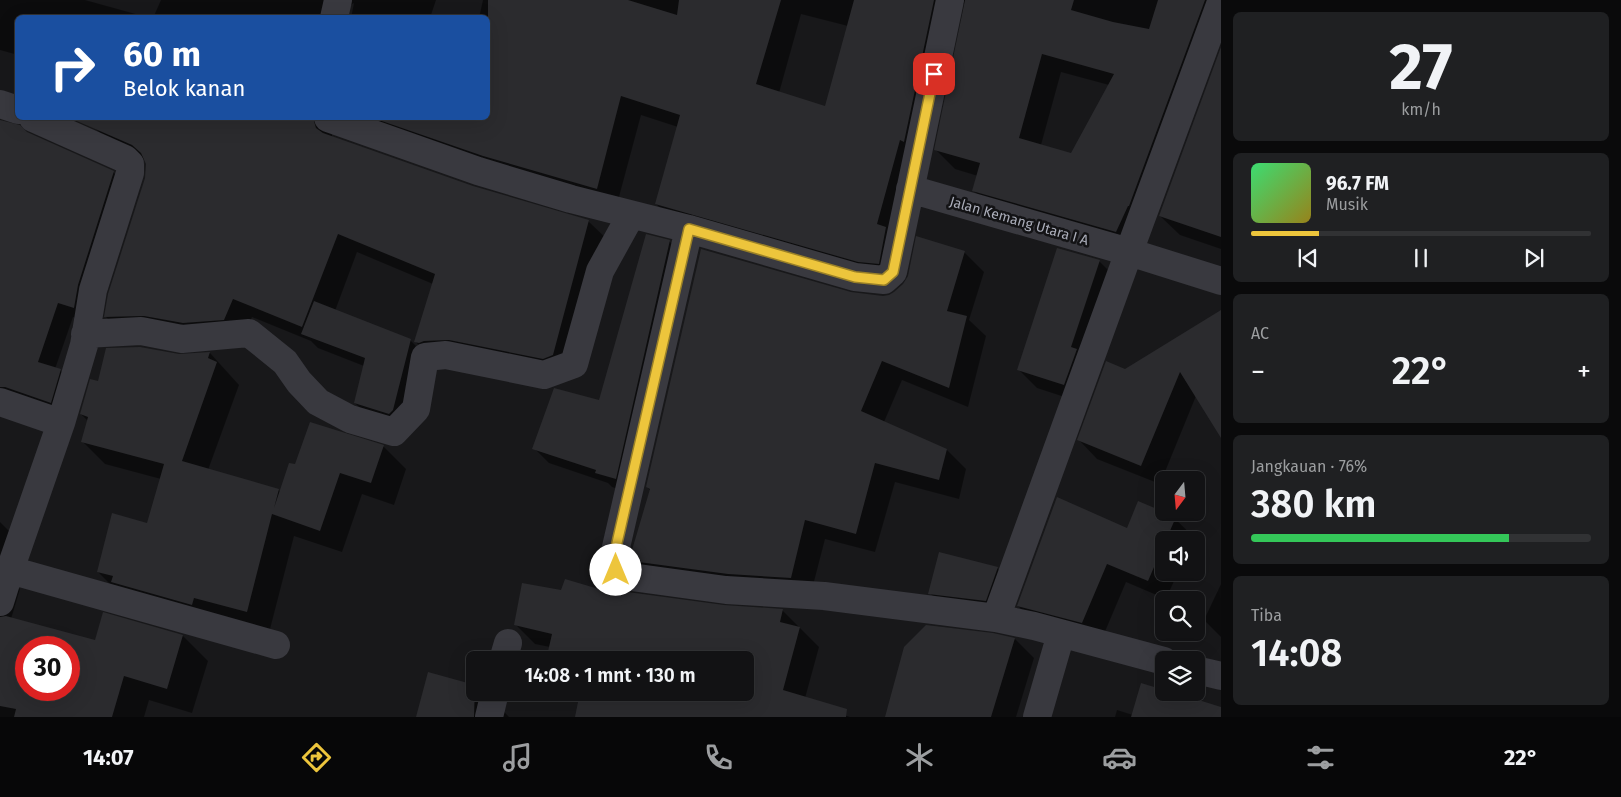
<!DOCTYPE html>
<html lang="id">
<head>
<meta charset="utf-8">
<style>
  :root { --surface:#121214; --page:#1f2022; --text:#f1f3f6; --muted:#9c9ea0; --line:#313234; --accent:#edc53c }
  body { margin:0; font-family:"Fira Sans",sans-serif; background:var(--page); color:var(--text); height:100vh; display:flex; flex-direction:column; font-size:19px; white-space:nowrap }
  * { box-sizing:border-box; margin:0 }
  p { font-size:16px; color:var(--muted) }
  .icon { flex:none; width:28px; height:28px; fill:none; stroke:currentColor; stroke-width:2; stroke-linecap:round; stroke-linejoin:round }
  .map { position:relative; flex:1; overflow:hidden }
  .panel { display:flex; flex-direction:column; gap:12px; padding:12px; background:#0a0a0b; width:400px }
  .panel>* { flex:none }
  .banner { position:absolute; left:15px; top:15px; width:475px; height:105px; border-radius:8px; box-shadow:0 5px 20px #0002,0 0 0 1px var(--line); background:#1a4fa0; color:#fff; overflow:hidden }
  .needle { width:32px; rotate:196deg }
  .tools { position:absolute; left:1155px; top:471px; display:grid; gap:10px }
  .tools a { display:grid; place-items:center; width:50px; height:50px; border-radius:8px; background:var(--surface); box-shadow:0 5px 20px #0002,0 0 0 1px var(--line); font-size:25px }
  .speed { position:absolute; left:15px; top:636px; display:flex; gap:10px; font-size:25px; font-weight:700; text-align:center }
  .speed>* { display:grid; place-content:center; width:65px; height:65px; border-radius:50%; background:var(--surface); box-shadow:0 5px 20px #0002,0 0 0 1px var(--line); line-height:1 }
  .speed .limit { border:8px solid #d22; background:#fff; color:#111 }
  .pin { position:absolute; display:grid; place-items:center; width:42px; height:42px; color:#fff; margin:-21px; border-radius:10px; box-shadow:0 2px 8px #0006 }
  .me { position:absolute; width:55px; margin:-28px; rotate:0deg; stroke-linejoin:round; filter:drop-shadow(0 0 4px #0008) }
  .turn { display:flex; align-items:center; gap:18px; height:105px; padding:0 25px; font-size:22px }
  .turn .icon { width:65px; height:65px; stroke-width:2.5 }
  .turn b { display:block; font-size:35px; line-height:42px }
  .big { font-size:38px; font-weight:600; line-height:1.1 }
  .panel .widget { flex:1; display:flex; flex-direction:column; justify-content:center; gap:8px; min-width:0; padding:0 18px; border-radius:8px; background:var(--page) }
  .panel .dial { align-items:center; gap:0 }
  .dial b { font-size:65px; line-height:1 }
  .song { display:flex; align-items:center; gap:15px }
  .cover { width:60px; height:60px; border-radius:8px; background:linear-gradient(135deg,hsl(140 70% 55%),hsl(50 70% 35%)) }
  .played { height:5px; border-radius:2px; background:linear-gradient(90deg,var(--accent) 20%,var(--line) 20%) }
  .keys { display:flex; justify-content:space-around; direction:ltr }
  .heat { display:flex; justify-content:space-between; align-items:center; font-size:28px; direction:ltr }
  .charge { height:8px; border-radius:4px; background:linear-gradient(90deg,#34c759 76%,var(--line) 0) }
  .trip { position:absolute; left:466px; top:651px; width:288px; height:50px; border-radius:8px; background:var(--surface); box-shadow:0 5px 20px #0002,0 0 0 1px var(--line); font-weight:600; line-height:50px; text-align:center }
  .tab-bar { display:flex; height:80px; justify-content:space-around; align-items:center; background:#070708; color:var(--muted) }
  .tab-bar .icon { width:35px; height:35px }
  .tab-bar .current { color:var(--accent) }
  .tab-bar b { font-size:22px; color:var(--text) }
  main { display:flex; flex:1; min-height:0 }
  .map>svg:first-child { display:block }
  .shadow { fill:#0007; fill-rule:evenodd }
  .building { fill:#2b2b2e; fill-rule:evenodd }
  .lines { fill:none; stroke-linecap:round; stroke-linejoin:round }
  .minor { stroke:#39393f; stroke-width:28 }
  .route-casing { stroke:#9a8027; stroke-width:12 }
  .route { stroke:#edc53c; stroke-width:9 }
  .labels { text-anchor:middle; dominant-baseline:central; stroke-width:5; stroke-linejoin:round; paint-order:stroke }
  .street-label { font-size:14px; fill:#aaadb9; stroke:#131315 }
</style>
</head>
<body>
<main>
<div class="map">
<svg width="1221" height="717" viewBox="0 0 1221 717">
  <rect width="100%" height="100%" fill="#18181a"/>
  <path class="shadow" d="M0 0H85L150 18H18V55L0 50Z
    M161 0H436L430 18H351L354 3 346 8 341 18H153Z
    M483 0H1221L1136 251 993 210 973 190 978 176 955 169 936 150 964 4 958 8 898 282 676 223 656 204 678 127 641 115 616 208 332 133V137L472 187 588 221 608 240 572 374 434 361 415 341 433 284 357 252 335 311 410 340 425 355 407 425 370 418 355 403 364 366 318 348 311 341 252 317 243 338 125 336 106 317 146 178 147 163 146 161 113 146 94 127 96 118H488V18H479ZM801 14 848 26 826 107 779 93ZM1061 72 1109 85 1072 154 1041 145Z
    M1221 51V249L1180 235 1160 216Z
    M0 131 113 172 128 187 89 322 73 317 55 369 60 370 75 385 65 417 0 410Z
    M647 236 670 242 685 256 630 493 612 487 608 483 549 463 534 448 600 402Z
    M964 252 984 272 969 320 986 336 968 407 902 380 884 422 947 450 966 469 959 499 895 482 875 552 825 539 810 597 651 580 632 561 651 491 647 487 850 293 882 297 890 296Z
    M1099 261 1118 280 1083 403 1037 388 1018 369Z
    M1221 311V432L1196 396 1160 484 1097 459 1079 440 1125 370Z
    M210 353 239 385 208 470 278 490 281 492 295 466 311 423 384 447 406 469 394 505 362 494 342 552 294 536 269 633 120 594 98 572 148 524 161 479 105 464 83 442 88 421 81 414 98 383 183 356Z
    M1175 519 1194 537 1192 540H1164V572H1178L1166 599 1126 582 1101 641 1037 625 1018 606Z
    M0 522 19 541 6 574 20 589 11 619 95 642 183 636 208 661 192 713 149 700 144 717H0ZM26 648H69V690H26Z
    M997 568 1016 587 1004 619 948 612 930 593Z
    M1221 584V637L1204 620Z
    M562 592 724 607 782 610 819 647 804 702 850 717H576L580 698 563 694 561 692H745V660H547L550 647 535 644 516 625Z
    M1015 639 1034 658 1016 717H886Z
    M429 674 475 686V692H485L509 717H417Z
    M1164 692 1188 717H1115L1117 710 1133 715Z"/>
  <path class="building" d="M488 0H628L677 15 679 0H781L756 84 825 106 854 0H934L904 142 900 140 877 224 886 227 879 264 858 262 655 204 680 115 621 96 597 189 483 156 373 118H488Z
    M965 0H1074L1071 10 1113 22 1149 29 1158 0H1205L1129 206H1128L1116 232 972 191 980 163 934 150ZM1042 54 1114 74 1071 153 1019 138Z
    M1221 47V237L1159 216Z
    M70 118H313L316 128 323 133 473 186 589 220 553 355 543 359 449 340 424 341 419 343 414 342 435 274 338 234 302 327 233 299 224 320 183 323 144 316 104 317 108 294 145 178 146 164 141 153 132 145Z
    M0 120 20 125 27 132 114 171 78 285 74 308 58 303 38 362 61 369 51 403 5 387H0Z
    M646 234 670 240 616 479 595 473 596 470 532 449 554 388 599 400Z
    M916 236 965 251 947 311 967 316 949 388 882 361 861 411 947 449 939 480 875 463 856 534 805 520 791 578 728 574 631 561 630 557 650 489 646 487 701 249 851 292 883 296 889 295 894 292 903 284 908 276Z
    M1057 248 1100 260 1071 347 1077 349 1064 385 1017 370Z
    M314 301 411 339 393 410 389 414 354 403 365 358 301 334Z
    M1221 310V438L1180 372 1141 466 1077 440 1106 361 1125 369Z
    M140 347 179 354 210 352 208 358 217 362 182 461 279 489 274 508 289 463 295 464 310 422 384 445 371 483 340 473 320 531 272 514 247 612 194 598 192 605 111 582 113 576 97 572 112 513 147 523 164 464 81 442 88 417 80 414 90 379 98 381 106 348Z
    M1057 497 1127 528 1138 501 1176 517 1166 540H1164V544L1148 581 1107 564 1082 623 1017 606Z
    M939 552 998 567 986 601 928 594Z
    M565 579 619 595 620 591 724 605 783 609 780 622 800 627 783 690 847 709 846 717H575L580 692H745V660H546L552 634 514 625 522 583 561 590Z
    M103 612 183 635 167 689 124 676 112 717H14L16 709 0 706V617L6 616 95 640ZM26 648H69V690H26Z
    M926 625 993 633 1015 638 991 717H885L904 647Z
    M428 672 475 685 474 717H416Z
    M1141 683 1164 690V692H1173L1221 707V717H1131Z"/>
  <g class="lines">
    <path class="minor" d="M334 18 338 0
      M0 104 18 110
      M328 118 478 171 571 199 689 229 855 277 884 280 893 272 950 0
      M910 189 1129 252 1221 2
      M689 229 614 556 616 570 624 576 726 590 824 596 996 618
      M85 334 141 331 182 339 249 333 285 362 299 382 318 402 350 419 394 432 416 409 425 357 446 355 544 375 574 364 600 271 631 215
      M0 402 61 423
      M10 570 276 645
      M0 602 10 570 61 423 84 345 93 290 130 173V164L125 159 33 118
      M503 660 508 643
      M1164 661 1034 626 996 618 1129 252 1221 281
      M1196 670 1221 676
      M489 717 495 692
      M1037 717 1061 634"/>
  </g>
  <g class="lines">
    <defs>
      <path id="route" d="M616 570 614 556 689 229 855 277 884 280 893 272 934 74"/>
    </defs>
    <use href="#route" class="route-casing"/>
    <use href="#route" class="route"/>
  </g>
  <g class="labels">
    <g class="street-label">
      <text transform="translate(1019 221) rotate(16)">Jalan Kemang Utara I A</text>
    </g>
  </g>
</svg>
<div class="tools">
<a><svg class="needle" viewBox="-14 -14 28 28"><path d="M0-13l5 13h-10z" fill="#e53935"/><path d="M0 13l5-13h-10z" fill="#9c9ea0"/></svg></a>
<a><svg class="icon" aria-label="sound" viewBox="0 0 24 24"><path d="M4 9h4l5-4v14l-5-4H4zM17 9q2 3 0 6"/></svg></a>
<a><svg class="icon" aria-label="search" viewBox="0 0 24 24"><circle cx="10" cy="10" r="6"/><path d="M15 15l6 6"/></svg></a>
<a><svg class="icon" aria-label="layers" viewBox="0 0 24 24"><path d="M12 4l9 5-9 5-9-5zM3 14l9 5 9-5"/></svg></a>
</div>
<div class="speed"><div class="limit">30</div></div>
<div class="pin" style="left:934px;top:74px;background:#d93025"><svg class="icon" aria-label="arrive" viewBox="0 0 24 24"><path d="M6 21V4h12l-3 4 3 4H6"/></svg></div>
<svg class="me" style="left:616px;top:570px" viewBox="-20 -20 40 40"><circle r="19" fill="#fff"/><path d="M0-13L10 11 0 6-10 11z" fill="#edc53c"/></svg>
<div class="trip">14:08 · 1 mnt · 130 m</div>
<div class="banner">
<div class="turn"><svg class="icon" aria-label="right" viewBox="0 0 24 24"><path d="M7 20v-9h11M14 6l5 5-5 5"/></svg><div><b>60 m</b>Belok kanan</div></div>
</div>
</div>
<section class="panel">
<div class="widget dial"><b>27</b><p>km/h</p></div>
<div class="widget">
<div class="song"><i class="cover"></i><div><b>96.7 FM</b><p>Musik</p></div></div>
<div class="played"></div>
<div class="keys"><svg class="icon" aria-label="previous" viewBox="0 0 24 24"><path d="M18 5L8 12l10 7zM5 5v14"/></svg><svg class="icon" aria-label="pause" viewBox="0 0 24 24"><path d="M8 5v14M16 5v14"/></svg><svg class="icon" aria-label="next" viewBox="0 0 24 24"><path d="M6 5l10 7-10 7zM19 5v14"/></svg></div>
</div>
<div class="widget"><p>AC</p>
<div class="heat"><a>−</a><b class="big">22°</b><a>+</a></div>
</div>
<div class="widget"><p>Jangkauan · 76%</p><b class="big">380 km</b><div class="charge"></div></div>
<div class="widget"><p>Tiba</p><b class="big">14:08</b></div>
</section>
</main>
<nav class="tab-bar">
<b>14:07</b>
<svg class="icon current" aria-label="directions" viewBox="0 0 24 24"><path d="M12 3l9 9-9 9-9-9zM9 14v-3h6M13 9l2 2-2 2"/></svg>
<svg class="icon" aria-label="music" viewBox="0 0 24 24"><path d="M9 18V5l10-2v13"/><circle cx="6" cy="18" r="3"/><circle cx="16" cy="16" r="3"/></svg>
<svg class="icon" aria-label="phone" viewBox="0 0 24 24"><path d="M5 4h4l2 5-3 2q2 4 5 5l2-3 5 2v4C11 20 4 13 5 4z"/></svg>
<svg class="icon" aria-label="climate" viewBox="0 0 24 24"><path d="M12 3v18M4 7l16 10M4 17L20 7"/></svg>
<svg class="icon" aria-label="car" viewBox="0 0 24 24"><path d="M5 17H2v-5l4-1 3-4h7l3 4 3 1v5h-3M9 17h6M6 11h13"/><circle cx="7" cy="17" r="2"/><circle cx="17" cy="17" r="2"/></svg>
<svg class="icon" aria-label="filters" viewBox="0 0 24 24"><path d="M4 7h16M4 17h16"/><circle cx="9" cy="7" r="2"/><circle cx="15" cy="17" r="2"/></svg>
<b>22°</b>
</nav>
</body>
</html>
